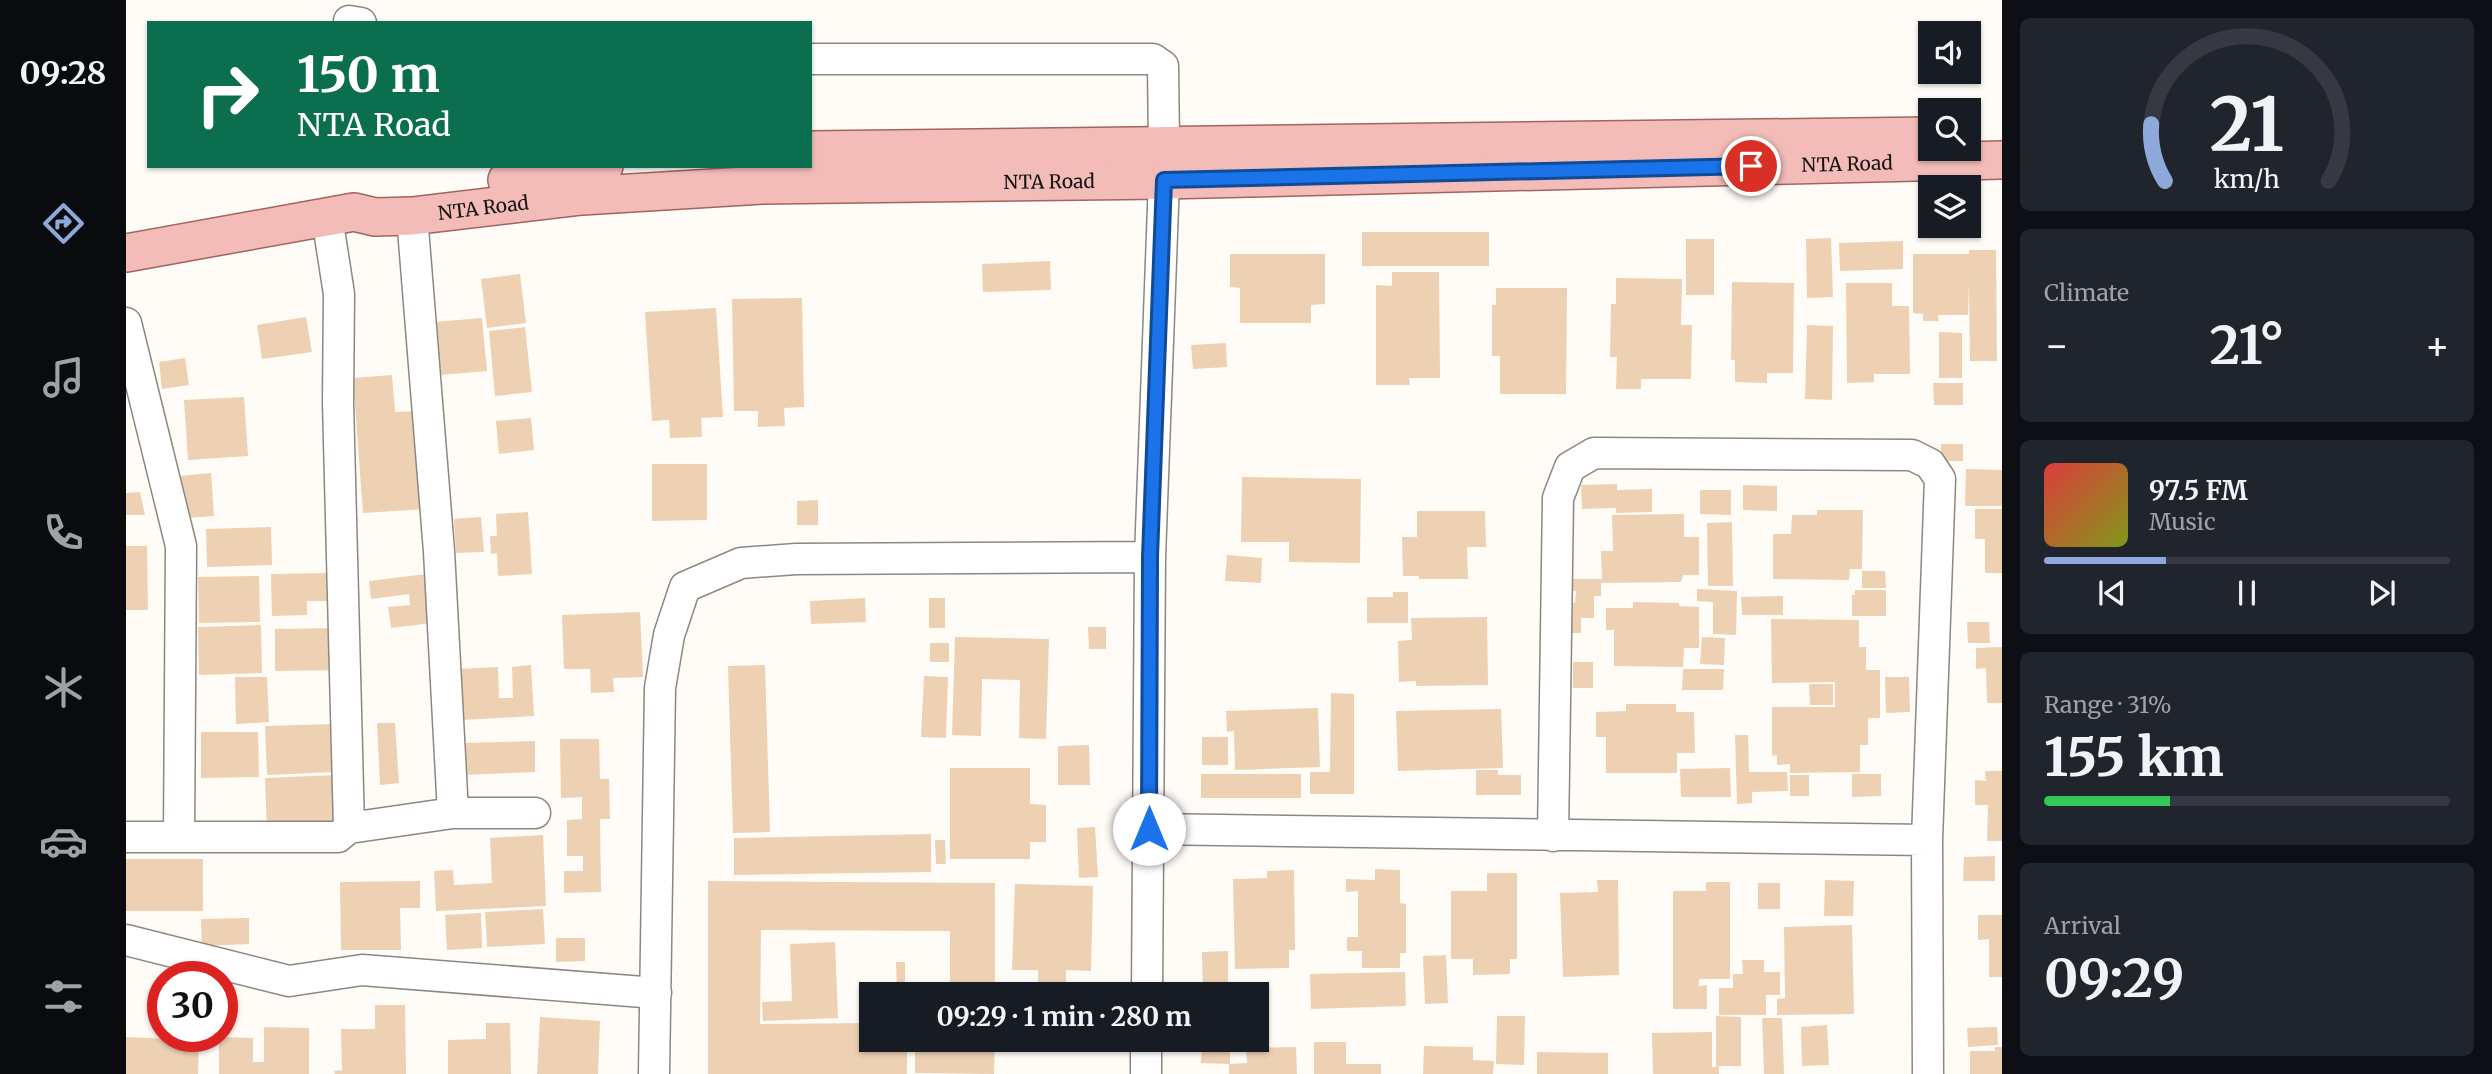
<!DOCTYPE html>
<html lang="en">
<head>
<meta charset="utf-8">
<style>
  :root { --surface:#171b24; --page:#20242c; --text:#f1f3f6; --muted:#9ea1a6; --line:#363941; --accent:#8fa8da }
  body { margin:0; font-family:Merriweather,serif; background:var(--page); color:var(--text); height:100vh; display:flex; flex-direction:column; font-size:26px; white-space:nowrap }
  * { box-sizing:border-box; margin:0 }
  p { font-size:23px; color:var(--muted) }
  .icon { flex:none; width:38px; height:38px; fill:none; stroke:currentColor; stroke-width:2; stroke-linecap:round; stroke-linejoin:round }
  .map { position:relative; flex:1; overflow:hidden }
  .sheet { display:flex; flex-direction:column; gap:18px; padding:18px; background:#0d0f14; width:490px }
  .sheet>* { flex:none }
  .hud { position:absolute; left:21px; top:21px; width:665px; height:147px; border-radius:0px; box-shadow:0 2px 5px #0004; background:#0b6e4f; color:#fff; overflow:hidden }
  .buttons { position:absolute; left:1792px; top:21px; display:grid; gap:14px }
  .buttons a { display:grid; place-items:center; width:63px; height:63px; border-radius:0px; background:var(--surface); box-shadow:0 2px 5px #0004; font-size:35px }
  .speed { position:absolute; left:21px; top:961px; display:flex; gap:14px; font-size:35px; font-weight:700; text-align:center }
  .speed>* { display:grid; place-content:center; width:91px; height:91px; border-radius:50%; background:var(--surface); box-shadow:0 2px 5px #0004; line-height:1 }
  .speed .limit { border:10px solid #d22; background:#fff; color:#111 }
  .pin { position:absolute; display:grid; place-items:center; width:60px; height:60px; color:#fff; margin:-30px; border:4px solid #fff; border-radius:50%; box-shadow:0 2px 7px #0007 }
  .me { position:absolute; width:77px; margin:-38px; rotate:0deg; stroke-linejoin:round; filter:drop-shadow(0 0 5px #0008) }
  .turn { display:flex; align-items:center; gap:24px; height:147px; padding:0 35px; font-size:32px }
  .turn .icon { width:91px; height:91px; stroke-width:2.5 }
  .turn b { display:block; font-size:49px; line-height:60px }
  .big { font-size:52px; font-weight:700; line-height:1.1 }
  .sheet .widget { flex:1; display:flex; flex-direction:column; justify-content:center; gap:10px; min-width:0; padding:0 24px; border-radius:10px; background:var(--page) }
  .sheet .dial { align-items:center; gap:0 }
  .dial svg { height:182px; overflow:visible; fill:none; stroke:var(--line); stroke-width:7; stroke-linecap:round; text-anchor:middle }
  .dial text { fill:var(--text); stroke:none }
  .song { display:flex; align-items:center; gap:21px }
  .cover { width:84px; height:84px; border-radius:10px; background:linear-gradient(135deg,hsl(0 70% 55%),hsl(70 70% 35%)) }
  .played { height:7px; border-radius:4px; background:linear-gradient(90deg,var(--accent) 30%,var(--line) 30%) }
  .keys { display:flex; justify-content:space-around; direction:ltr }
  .heat { display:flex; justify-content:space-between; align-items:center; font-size:38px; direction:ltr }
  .charge { height:10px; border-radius:5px; background:linear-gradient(90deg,#34c759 31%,var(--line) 0) }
  .trip { position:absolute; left:733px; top:982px; width:410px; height:70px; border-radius:0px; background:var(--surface); box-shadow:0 2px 5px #0004; font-weight:700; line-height:70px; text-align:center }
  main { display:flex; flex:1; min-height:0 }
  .tabs { display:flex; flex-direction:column; width:126px; justify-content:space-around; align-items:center; background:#090b0e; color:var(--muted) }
  .tabs .icon { width:49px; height:49px }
  .tabs .current { color:var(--accent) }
  .tabs b { font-size:32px; color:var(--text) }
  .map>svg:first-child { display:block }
  .building { fill:#eed1b3 }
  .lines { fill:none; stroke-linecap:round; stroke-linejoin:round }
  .minor-casing { stroke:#8d8782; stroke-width:33 }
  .major-casing { stroke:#a0655f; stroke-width:40 }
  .minor { stroke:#fff; stroke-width:30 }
  .major { stroke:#f3bcb8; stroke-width:37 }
  .route-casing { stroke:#114b97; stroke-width:18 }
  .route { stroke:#1a73e8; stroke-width:12 }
  .labels { text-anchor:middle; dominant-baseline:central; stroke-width:7; stroke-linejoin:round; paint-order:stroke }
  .street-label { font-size:19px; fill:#161412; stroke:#fff }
</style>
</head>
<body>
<main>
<nav class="tabs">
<b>09:28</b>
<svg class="icon current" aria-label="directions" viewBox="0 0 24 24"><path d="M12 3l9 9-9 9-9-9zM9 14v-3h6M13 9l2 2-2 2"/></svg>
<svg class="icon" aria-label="music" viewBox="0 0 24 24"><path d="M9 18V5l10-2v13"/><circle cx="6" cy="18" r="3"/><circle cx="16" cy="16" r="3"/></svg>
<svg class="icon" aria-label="phone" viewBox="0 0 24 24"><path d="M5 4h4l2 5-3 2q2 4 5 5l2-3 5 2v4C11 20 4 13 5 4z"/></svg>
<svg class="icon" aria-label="climate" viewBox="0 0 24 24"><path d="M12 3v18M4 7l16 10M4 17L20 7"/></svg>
<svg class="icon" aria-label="car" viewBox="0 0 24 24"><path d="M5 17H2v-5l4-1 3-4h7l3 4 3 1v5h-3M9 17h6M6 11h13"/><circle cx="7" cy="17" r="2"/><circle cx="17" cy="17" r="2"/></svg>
<svg class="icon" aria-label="filters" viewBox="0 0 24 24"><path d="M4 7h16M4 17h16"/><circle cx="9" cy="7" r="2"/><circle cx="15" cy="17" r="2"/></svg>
</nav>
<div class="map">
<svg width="1876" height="1074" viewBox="0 0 1876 1074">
  <rect width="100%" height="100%" fill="#fffbf7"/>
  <path class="building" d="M1236 232H1363V266H1236Z
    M1705 238 1707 297 1681 298 1680 239Z
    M1560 239H1588V295H1560Z
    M1777 241V269L1714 271 1713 243Z
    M1843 250H1870L1871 361H1844L1843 284 1842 315H1812L1813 321H1797V314L1787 313V254H1843Z
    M1104 254H1199V304L1185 305V323H1114V288L1104 287Z
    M924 261 925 290 857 292 856 264Z
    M1266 272H1313L1314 378H1283L1284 385H1250V285L1266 286Z
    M394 274 400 323 361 328 355 279Z
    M1490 278 1556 279 1555 325H1566L1565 379H1515V389H1490L1491 357H1484L1485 304H1490Z
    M1606 282 1668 283 1667 373H1641V383L1609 382V360H1605Z
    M1720 283H1766V306H1783L1784 374H1748V382L1721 383Z
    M1370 288H1441L1440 394H1374V356H1366V305H1370Z
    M676 298 678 407 658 408 659 426 632 427V411H608L606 299Z
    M590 308 597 417 575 418 576 437 544 438 543 420 526 421 519 312Z
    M180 317 186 352 136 359 131 325Z
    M356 318 361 371 315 375 310 322Z
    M1681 325 1707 326 1706 400 1679 399Z
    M399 327 406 392 369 396 363 331Z
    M1813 332 1836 333V378H1813Z
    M1100 343 1101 367 1067 369 1065 345Z
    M59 358 63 385 36 389 33 362Z
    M266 375 269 412 292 411 299 509 237 513 227 378Z
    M1807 383H1837V405H1808Z
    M118 397 122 456 62 460 58 400Z
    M405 418 408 450 373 454 370 421Z
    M1815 444H1837V461H1815Z
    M526 464H581V520L526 521Z
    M1840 469 1876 470V506H1839Z
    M85 473 88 516 59 518 55 476Z
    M1116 477 1235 479 1234 563 1163 562V542H1115Z
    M1491 484V490L1526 489V512L1490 513V508L1456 509 1455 485Z
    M1617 485 1651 486V511L1617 510Z
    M1574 490H1605V515L1574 514Z
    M14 492 19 515H0V493Z
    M692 500V525H671V501Z
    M1849 509H1876V573H1859V539H1849Z
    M1691 510H1737L1736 569H1724L1723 580 1647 579V534H1665L1666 515H1691Z
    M1291 511H1359L1360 547H1341L1342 579H1293V576H1277L1276 537H1291Z
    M402 512 406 574 372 576 371 553 365 554 364 536H371L370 514Z
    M1558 514V537H1573V575H1557L1555 582 1475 583V596H1468V618H1455V633H1440L1441 603H1449L1450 591H1438V579H1476L1475 551H1487L1486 515Z
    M355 517 358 552 330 553 328 519Z
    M1606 522 1607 586H1582L1581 523Z
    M145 527 146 565 81 567 80 529Z
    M0 546H21L22 610H0Z
    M1101 555 1136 558 1135 583 1099 581Z
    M1736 571H1759L1760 588H1736Z
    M204 573 205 601H181V615L146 616 145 574Z
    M300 574 306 623 265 628 262 607 284 605 283 594 245 599 243 581Z
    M133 576 134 622 73 623 72 577Z
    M1571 589 1611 591 1610 635 1587 634V602L1571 601Z
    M1729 590H1760V616H1726V595H1729Z
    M1267 592H1282V623H1241V597H1267Z
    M1657 596V615H1616L1615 597Z
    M739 598 740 622 685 624 684 601Z
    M803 598H819V628H803Z
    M1507 602 1553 603V606L1573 607V648H1558L1557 667 1488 666V630H1480V608H1507Z
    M514 612 517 677 487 678 488 692 465 693 464 669H438L436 615Z
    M1361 617 1362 685 1290 686V681L1273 682 1272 641 1286 640 1285 618Z
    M1645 619 1733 620V647H1740V670H1754V718H1742V745H1734V772L1664 773V764L1651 765V755L1646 756V707H1709V682L1646 683Z
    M1841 622H1863L1864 643H1842Z
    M135 625 136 673 73 675 72 627Z
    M962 627H980V649H963Z
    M215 628 216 670 149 671V629Z
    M829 637 923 639 920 739 893 738 894 680 856 679 855 736 826 735Z
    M1576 637 1599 638 1598 665 1574 664Z
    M804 643H823V662H804Z
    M1876 647V703H1861L1860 668 1850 669V648Z
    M1447 662H1467V688H1447Z
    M405 665 408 716 335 720 333 669 372 667 373 698H387L386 667Z
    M639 665 644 832 607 833 602 666Z
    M1557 669H1598L1597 690H1556Z
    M798 676 822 677 820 738 795 737Z
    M109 677H141L143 722 110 724Z
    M1759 677H1783L1784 712 1760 713Z
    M1683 684H1707V705H1684Z
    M1205 693 1228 694V794H1184V772H1204Z
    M1500 704H1550V712H1568L1569 753H1551V773H1480V737H1470V712L1500 711Z
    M1192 708 1194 767 1109 770 1108 731 1101 732 1100 711Z
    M1375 709 1377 768 1272 771 1270 711Z
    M251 723H269L273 783 254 785Z
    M206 724 208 772 141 775 139 726Z
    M75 732H132L133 777 75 778Z
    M1609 735H1622L1623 772H1661L1662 791 1626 792V803L1611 804Z
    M1076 737H1102V765H1076Z
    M434 739H473L474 779H483L484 819H474L475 892 438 893V871H457V856H441V820L456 819V797L435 798Z
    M409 741V772L339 775 337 743Z
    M963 745 964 785H932V746Z
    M824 768H904V804L920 805V842H904V859H824Z
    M1604 768 1605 797H1555L1554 769Z
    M1350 770H1372V775H1395V795H1350Z
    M1859 771H1876V841H1861L1862 805H1849V780L1860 781Z
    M1075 774H1175V798H1075Z
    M1726 774H1755V796L1726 797Z
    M209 775 211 830 141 833 139 778Z
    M1664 775H1683V796H1664Z
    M969 827 972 877 953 878 951 828Z
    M805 834V872L608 875V838Z
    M417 835 420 906 310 911 308 871 327 870 328 885 366 883 364 838Z
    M809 840H819L820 864H810Z
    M1869 856V881H1837L1838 857Z
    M0 859H77V911H0Z
    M1249 869 1274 870V903L1280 904V953H1274V968H1236V951H1221V937H1232V891L1220 892V879L1249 880Z
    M1168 870 1169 950H1163V968L1109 969 1107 879 1141 878V871Z
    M1361 873H1391V959H1384V974L1347 975V959H1325V891H1361Z
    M1471 880H1492L1493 975 1437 977 1434 893 1472 892Z
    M1699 880 1728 881 1727 916H1698Z
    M294 881V908H274L275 950H215L214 882Z
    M582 881 869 883V994H824V931L635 930 634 1024 746 1023V1040H781V1074H582Z
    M1580 882H1604V979H1573V986L1581 985V1009H1547V891H1580Z
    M1632 883H1654V909H1632Z
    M889 884 967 886 965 971 940 970V987L912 986V970H886Z
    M417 909 419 944 361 947 359 912Z
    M355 913 356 948 321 950 319 915Z
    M1852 915H1876V977H1863V939L1852 940Z
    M123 918V944L76 946 75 919Z
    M1726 925 1728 1014 1651 1015V999L1659 998 1658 927Z
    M430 938H459V961L430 962Z
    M709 942 712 1018 637 1021 636 1002 666 1001 664 944Z
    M1102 951V994H1077L1076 952Z
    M1320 955 1322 1003 1299 1004 1297 956Z
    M1616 960H1638V972H1654V995H1640V1015H1593V988H1607V974H1617Z
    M770 962H779V990H771Z
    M1279 972 1280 1006 1185 1009 1184 974Z
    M249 1005H279L280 1074H209L208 1071 216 1070 215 1029H249Z
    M1371 1016H1399L1398 1065 1370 1064Z
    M1590 1016 1615 1017V1066H1593V1074H1527L1526 1033 1586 1032V1067H1590Z
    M414 1017 474 1021 472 1074H411Z
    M1636 1018H1656L1658 1074H1638Z
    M360 1023H384L385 1074H322V1040L360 1039Z
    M1701 1025 1703 1065 1676 1066 1675 1027Z
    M138 1027 183 1028V1074H93V1037L127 1038V1062H138Z
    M1871 1027 1872 1045 1842 1047 1841 1028Z
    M0 1037 73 1040 72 1074H0Z
    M789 1040H869L868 1074 789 1073Z
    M1076 1040H1104V1064L1075 1063Z
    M1188 1042H1220V1064H1255V1074H1188Z
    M1298 1046 1347 1047V1060L1368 1061 1367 1074H1297Z
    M1170 1047 1171 1074H1103V1064L1121 1063 1120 1048Z
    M1869 1047H1876V1074H1844V1051H1869Z
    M1411 1052 1482 1053V1074H1411Z"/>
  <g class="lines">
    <defs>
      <path id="minor" d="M223 21 235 23
        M684 59H1027L1037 66 1038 146
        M286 216 313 551 327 813
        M201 217 213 294 212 402 223 828
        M0 323 55 546 53 836
        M1023 829 1801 840
        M1427 836 1432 498 1444 467 1468 453 1786 455 1804 464 1814 479 1801 840 1802 1074
        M0 837H212L223 828 327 813H409
        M0 940 163 981 236 970 530 993
        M1021 994 1024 557 1038 180
        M528 1074 534 688 543 635 559 587 615 563 670 559 1024 557
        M1020 1074V1040"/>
      <g id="major">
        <path d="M684 150 1804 136"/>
        <path d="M381 180 478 166"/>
        <path id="s1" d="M0 253 228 212 249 217 286 216 456 196 636 185 1038 180 1876 160"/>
      </g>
    </defs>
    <use href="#minor" class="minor-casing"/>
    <use href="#major" class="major-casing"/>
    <use href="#minor" class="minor"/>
    <use href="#major" class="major"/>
  </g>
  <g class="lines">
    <defs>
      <path id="route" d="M1023 829 1024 557 1038 180 1625 166"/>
    </defs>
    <use href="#route" class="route-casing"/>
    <use href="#route" class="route"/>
  </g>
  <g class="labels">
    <g class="street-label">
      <text stroke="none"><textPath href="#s1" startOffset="1727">NTA Road</textPath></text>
      <text stroke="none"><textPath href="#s1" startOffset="929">NTA Road</textPath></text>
      <text stroke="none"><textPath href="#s1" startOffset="362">NTA Road</textPath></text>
    </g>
  </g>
</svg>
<div class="buttons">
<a><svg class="icon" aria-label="sound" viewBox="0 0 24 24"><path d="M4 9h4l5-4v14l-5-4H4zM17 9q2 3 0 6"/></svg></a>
<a><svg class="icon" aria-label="search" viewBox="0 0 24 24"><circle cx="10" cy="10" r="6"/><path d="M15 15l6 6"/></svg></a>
<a><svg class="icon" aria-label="layers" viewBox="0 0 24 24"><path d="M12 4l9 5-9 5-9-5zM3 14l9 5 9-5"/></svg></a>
</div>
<div class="speed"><div class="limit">30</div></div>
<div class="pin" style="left:1625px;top:166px;background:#d93025"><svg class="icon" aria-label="arrive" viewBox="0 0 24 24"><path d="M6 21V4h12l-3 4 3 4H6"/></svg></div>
<svg class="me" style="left:1023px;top:829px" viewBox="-20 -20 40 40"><circle r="19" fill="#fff"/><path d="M0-13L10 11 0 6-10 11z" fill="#1a73e8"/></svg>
<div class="trip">09:29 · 1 min · 280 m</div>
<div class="hud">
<div class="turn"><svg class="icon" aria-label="right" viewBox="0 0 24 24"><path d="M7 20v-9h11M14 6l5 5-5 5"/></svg><div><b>150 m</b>NTA Road</div></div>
</div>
</div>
<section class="sheet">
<div class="widget dial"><svg viewBox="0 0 100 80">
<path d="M14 69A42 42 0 1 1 86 69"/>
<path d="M14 69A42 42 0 0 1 8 44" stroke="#8fa8da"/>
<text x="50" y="56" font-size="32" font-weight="700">21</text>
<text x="50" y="72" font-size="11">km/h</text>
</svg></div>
<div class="widget"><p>Climate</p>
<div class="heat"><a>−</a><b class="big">21°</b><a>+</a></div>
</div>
<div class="widget">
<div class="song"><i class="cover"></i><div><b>97.5 FM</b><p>Music</p></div></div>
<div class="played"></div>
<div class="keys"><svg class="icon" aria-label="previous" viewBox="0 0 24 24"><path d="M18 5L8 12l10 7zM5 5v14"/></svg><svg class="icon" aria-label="pause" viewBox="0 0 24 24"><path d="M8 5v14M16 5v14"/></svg><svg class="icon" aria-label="next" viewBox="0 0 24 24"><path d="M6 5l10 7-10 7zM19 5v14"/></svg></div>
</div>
<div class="widget"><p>Range · 31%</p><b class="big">155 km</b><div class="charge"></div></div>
<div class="widget"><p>Arrival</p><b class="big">09:29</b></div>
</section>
</main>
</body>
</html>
